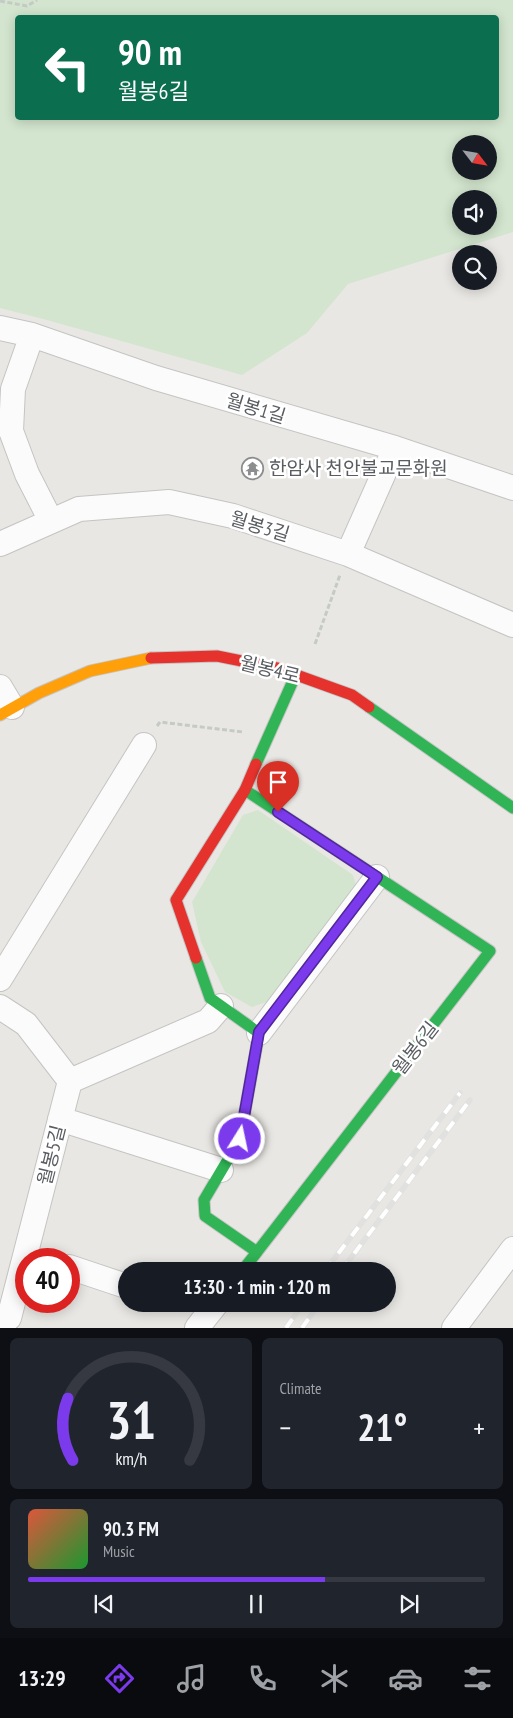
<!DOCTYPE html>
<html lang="en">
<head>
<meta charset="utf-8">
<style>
  :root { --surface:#171b24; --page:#20242c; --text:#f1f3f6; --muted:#9ea1a6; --line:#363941; --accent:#7c3aed }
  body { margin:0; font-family:"PT Sans Narrow","Noto Sans KR",sans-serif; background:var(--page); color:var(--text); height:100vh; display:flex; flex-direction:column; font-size:19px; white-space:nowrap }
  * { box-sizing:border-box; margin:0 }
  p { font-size:16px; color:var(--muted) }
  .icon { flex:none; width:28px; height:28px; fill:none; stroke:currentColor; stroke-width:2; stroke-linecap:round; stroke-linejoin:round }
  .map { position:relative; height:1328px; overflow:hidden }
  .drawer { display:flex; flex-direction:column; gap:10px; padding:10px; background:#0d0f14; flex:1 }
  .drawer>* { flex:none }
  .top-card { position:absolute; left:15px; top:15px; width:484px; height:105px; border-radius:5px; box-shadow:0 2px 12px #0003; background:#0b6e4f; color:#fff; overflow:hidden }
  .needle { width:32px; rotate:121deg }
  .controls { position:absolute; left:452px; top:135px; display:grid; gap:10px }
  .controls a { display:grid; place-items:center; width:45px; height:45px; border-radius:50%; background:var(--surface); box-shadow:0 2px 12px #0003; font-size:25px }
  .speed { position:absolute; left:15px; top:1248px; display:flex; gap:10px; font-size:25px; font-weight:700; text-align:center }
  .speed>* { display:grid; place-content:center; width:65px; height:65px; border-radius:50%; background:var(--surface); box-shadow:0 2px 12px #0003; line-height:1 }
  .speed .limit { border:8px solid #d22; background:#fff; color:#111 }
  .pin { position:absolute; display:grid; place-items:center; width:42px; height:42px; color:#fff; margin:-51px -21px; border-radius:50% 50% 50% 0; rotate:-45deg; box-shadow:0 0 5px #0007 }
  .pin .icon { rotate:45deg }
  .me { position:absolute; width:55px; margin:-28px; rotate:10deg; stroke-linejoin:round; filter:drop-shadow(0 0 4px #0008) }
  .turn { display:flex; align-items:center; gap:18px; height:105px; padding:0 20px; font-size:22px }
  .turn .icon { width:65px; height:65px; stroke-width:2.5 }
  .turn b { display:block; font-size:35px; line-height:42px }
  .big { font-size:38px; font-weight:600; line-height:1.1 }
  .drawer .widget { flex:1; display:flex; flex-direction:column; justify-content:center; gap:8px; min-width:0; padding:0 18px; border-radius:8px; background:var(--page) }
  .drawer .dial { align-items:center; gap:0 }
  .dial svg { height:130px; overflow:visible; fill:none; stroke:var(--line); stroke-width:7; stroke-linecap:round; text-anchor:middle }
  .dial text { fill:var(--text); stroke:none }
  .song { display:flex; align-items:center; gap:15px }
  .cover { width:60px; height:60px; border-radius:8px; background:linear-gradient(135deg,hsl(10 70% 55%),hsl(130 70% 35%)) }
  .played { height:5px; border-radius:2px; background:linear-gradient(90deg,var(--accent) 65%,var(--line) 65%) }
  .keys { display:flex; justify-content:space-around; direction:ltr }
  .heat { display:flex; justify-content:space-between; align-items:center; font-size:28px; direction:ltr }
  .drawer .tiles { flex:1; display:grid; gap:10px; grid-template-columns:1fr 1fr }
  .widget:last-child { grid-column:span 2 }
  .trip { position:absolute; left:118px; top:1262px; width:278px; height:50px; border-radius:25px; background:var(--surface); box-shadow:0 2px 12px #0003; font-weight:600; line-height:50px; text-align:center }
  .menu { display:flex; height:80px; justify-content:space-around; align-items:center; background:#090b0e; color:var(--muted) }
  .menu .icon { width:35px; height:35px }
  .menu .active { color:var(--accent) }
  .menu b { font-size:22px; color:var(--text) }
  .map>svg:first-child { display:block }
  .green { fill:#d3e5ce; fill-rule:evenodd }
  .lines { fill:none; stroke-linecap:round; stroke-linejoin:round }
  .street-casing { stroke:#c4c4c3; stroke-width:26 }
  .fast-casing { stroke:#c5c5c5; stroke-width:13 }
  .slow-casing { stroke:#c5c5c5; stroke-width:13 }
  .jam-casing { stroke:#c5c5c5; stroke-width:13 }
  .path { stroke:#c5cac7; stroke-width:3; stroke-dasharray:5 2.5; stroke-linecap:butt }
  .street { stroke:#fcfbfb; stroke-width:24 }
  .fast { stroke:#30b455; stroke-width:11 }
  .slow { stroke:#ff9f0a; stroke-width:11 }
  .jam { stroke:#e5322d; stroke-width:11 }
  .rail-casing { stroke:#e1e1e0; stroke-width:5.5 }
  .rail { stroke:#fff; stroke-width:4; stroke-dasharray:11; stroke-linecap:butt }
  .route-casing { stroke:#51269a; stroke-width:12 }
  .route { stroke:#7c3aed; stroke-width:9 }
  .labels { text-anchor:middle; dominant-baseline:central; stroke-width:5; stroke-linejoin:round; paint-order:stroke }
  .street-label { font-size:19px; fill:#595d61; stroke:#fff }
  .poi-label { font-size:19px; fill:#595d61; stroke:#fff; text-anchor:start }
</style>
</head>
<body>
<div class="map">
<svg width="513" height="1328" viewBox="0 0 513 1328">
  <rect width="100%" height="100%" fill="#e9e7e3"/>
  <path class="green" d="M0 0H513V232L348 284 307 333 242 375 47 320 0 308ZM18 18H496V118H18ZM461 144H489V171H461ZM461 199H489V226H461Z
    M258 810 353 875 356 886 273 1000 252 1007 225 992 201 942 192 902 243 815Z"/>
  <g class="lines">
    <defs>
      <path id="street" d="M0 328 32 335 156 378 395 448 513 488
        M32 335 13 389 11 431 27 474 51 521
        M0 544 79 509 169 502 233 516 348 554 513 625
        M348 554 395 448
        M0 687 12 707
        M0 979 144 745
        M0 1007 26 1024 70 1081 9 1318 0 1323
        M259 1033 377 877
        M70 1081 208 1021 221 1006
        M60 1119 221 1170
        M69 1267 126 1286
        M197 1328 216 1304
        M454 1328 513 1249"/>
      <path id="fast" d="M369 707 513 808
        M256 764 296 674
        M245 790 490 951 257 1252
        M196 958 210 998 259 1033 240 1139 204 1200 205 1216 257 1252 242 1271"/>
      <path id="slow" d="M0 715 39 693 90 671 151 658"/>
      <path id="jam" d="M151 658 217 656 277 668 352 695 369 707
        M196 958 176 900 245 790 256 764"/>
    </defs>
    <use href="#street" class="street-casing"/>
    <use href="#fast" class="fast-casing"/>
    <use href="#slow" class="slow-casing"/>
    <use href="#jam" class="jam-casing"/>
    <path class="path" d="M0 1 27 6 37 0
      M315 644 340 575
      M157 726 160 722 243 732"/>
    <use href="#street" class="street"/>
    <use href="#fast" class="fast"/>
    <use href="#slow" class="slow"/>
    <use href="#jam" class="jam"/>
    <defs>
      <path id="rail" d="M325 1271 460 1093
        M341 1271 470 1100
        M286 1328 303 1304
        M302 1328 319 1304"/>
    </defs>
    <use href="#rail" class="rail-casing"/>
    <use href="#rail" class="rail"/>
  </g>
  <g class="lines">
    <defs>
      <path id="route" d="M240 1139 259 1032 377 877 278 812"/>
    </defs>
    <use href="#route" class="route-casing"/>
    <use href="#route" class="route"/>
  </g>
  <defs>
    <symbol id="temple-ring" viewBox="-11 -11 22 22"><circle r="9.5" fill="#fff" stroke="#8b8d8e" stroke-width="1.5"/><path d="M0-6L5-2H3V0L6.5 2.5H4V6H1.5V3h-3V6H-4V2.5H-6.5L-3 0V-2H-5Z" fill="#8b8d8e"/></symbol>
  </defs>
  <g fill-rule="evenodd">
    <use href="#temple-ring" x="240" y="456" width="25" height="25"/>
  </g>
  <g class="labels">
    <g class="street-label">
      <text transform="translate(256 408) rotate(17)">월봉1길</text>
      <text transform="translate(260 526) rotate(17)">월봉3길</text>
      <text transform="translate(270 669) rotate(14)">월봉4로</text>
      <text transform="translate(415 1048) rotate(-52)">월봉6길</text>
      <text transform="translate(51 1155) rotate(-76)">월봉5길</text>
    </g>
    <g class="poi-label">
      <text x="269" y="468">한암사 천안불교문화원</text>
    </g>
  </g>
</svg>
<div class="controls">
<a><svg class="needle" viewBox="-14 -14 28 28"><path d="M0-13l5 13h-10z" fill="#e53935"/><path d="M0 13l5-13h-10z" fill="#9ea1a6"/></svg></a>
<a><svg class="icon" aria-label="sound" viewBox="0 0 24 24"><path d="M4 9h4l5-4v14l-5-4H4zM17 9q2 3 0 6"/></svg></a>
<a><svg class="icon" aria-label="search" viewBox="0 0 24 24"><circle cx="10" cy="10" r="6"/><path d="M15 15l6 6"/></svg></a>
</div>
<div class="speed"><div class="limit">40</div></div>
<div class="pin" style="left:278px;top:812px;background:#d93025"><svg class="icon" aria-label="arrive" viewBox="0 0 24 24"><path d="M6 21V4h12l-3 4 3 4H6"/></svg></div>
<svg class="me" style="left:240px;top:1139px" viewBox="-20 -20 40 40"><circle r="17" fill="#7c3aed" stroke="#fff" stroke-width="3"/><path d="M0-11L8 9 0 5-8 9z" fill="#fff"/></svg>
<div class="trip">13:30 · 1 min · 120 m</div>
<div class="top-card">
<div class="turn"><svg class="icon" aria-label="left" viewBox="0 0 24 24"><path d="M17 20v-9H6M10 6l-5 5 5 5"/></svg><div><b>90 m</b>월봉6길</div></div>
</div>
</div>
<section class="drawer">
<div class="tiles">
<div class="widget dial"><svg viewBox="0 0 100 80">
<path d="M14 69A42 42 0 1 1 86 69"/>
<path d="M14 69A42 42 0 0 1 11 31" stroke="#7c3aed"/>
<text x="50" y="56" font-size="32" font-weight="700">31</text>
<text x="50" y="72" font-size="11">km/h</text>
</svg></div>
<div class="widget"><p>Climate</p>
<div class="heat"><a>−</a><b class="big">21°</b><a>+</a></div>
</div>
<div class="widget">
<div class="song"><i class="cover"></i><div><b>90.3 FM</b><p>Music</p></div></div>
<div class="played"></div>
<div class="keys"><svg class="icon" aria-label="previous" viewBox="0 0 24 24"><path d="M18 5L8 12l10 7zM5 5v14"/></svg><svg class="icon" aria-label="pause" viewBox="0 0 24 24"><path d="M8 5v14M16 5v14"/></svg><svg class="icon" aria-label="next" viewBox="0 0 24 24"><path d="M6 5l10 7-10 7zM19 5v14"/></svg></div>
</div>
</div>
</section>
<nav class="menu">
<b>13:29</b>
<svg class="icon active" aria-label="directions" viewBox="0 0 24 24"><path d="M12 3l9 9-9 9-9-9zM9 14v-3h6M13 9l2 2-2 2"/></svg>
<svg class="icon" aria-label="music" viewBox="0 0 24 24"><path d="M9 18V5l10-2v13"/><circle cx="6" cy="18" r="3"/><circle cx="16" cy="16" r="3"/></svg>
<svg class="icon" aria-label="phone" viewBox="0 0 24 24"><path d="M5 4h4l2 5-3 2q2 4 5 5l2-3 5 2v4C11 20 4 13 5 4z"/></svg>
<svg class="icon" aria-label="climate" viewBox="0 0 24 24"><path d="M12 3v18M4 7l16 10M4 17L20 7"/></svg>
<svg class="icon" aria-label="car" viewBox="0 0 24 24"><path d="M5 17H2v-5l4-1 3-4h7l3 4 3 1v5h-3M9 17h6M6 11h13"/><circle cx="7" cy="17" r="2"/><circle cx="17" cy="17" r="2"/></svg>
<svg class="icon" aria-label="filters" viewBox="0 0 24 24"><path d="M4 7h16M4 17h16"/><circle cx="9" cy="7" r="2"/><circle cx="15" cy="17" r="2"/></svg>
</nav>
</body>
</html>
